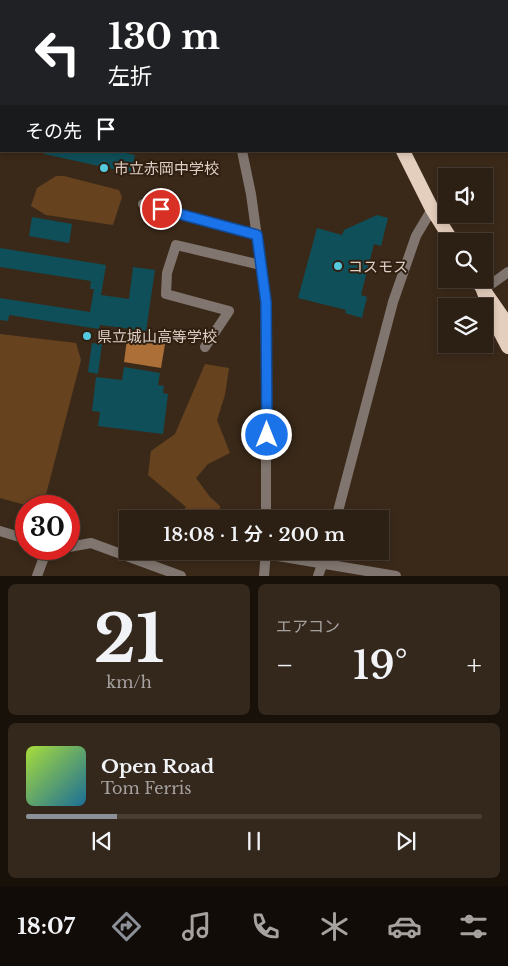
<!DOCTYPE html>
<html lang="ja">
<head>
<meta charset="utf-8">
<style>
  :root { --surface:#2c1f13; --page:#34271c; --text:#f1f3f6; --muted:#a6a2a0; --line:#483d33; --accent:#8c9099 }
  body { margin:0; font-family:"Libre Baskerville","Noto Sans JP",serif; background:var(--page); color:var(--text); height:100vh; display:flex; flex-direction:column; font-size:19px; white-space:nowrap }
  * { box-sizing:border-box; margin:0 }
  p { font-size:16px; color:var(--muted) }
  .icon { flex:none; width:28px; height:28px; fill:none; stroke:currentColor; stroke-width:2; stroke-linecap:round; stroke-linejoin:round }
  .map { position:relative; height:576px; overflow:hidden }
  .sheet { display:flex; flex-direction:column; gap:8px; padding:8px; background:#18110a; flex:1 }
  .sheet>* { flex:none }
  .top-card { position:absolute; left:0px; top:0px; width:509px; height:152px; box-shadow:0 2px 8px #0003,0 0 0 1px var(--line); background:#202124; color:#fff; overflow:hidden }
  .controls { position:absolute; left:438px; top:168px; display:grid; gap:10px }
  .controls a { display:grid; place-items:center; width:55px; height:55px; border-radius:0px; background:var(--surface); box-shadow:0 2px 8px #0003,0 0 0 1px var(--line); font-size:25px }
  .speed { position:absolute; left:15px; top:495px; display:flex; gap:10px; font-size:25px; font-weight:700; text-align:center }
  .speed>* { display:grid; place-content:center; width:65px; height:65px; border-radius:50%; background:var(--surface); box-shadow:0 2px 8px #0003,0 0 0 1px var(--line); line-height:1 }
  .speed .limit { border:8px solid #d22; background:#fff; color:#111 }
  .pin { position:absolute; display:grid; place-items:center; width:42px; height:42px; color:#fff; margin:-21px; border:2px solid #fff; border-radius:50%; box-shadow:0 1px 5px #0007 }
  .me { position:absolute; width:55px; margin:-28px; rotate:0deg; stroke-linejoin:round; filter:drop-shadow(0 0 4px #0008) }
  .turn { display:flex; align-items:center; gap:18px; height:105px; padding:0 25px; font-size:22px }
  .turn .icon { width:65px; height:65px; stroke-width:2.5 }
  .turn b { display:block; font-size:35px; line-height:42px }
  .then { display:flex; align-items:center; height:48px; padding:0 25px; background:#0003; gap:10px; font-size:19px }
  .big { font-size:38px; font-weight:600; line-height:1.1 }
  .sheet .widget { flex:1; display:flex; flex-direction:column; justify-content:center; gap:8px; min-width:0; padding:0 18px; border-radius:8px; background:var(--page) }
  .sheet .dial { align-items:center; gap:0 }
  .dial b { font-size:65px; line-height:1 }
  .song { display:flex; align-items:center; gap:15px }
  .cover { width:60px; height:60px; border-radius:8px; background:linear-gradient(135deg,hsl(80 70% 55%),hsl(200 70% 35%)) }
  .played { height:5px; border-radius:2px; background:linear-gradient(90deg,var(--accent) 20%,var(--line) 20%) }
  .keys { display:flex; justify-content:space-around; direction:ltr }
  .heat { display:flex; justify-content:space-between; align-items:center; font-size:28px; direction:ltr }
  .sheet .tiles { flex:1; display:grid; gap:8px; grid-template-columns:1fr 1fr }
  .widget:last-child { grid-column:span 2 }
  .trip { position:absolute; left:119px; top:510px; width:270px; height:50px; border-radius:0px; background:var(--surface); box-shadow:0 2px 8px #0003,0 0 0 1px var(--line); font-weight:600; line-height:50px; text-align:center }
  .menu { display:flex; height:80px; justify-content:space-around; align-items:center; background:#120c08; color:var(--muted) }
  .menu .icon { width:35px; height:35px }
  .menu .active { color:var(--accent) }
  .menu b { font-size:22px; color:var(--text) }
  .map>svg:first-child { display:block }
  .green { fill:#67421f }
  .water { fill:#ac6f37 }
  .building { fill:#0f4f59 }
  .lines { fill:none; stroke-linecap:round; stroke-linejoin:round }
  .minor { stroke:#80766f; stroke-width:10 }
  .tertiary { stroke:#80766f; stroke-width:10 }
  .trunk { stroke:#e4cebd; stroke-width:14 }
  .route-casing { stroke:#114b97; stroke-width:12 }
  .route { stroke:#1a73e8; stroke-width:9 }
  .poi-dot { fill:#54cade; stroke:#301f10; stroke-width:2 }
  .labels { text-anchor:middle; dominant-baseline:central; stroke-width:4; stroke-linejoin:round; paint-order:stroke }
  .poi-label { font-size:15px; fill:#dbcfc6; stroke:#301f10; text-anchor:start }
</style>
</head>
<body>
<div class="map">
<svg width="508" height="576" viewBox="0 0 508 576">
  <rect width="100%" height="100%" fill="#3a2919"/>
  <path class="green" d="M56 176H64L119 190 122 197 113 225 46 215 31 206 37 188Z
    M0 334 76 343 81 360 43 506H29L0 498Z
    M205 364 229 368 225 395 217 420 230 453 208 464 196 478 210 497 220 506 219 513 198 519H177L186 507 148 475 151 451 175 434Z"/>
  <path class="water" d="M127 339 165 344 161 368 124 362Z"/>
  <path class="building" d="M45 151H118L135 155 131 173 44 154Z
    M377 215 388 218 381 246 374 244 361 295 367 297 362 318 345 313 346 310 298 298 317 228 342 235 344 230Z
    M32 217 72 224 69 243 29 236Z
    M0 248 106 265 101 295 129 299 133 267 155 270 146 331 100 325 99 329 9 315 8 321 0 320V298L90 312 94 289H90L91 281 0 267Z
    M92 343 102 344 98 374 88 372Z
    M124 367 160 373 158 385 164 386 163 393 168 394 163 434 98 426 100 412 92 411 96 377 122 380Z"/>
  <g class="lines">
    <path class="minor" d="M182 0 191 1
      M302 0 303 1
      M235 1V0
      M242 151 251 194 266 302V519
      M143 204 257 235
      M483 290 508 272
      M205 347 229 311 166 294 167 273 176 245 261 265
      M0 531 26 539
      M69 547 91 543 181 576
      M266 554 396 576
      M37 576 47 549
      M264 576 266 551"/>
    <path class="tertiary" d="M336 519 393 302 416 236 432 209
      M318 576 327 551"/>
    <path class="trunk" d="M369 0V1
      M403 151 432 209 452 241
      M476 279 508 325
      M483 290 495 322 508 347"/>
  </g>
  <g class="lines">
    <defs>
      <path id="route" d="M161 209 257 235 266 302 267 435"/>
    </defs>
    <use href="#route" class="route-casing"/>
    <use href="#route" class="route"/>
  </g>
  <g class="poi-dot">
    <circle cx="104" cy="168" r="5"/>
    <circle cx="338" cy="266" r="5"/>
    <circle cx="87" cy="336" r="5"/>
  </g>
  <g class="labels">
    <g class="poi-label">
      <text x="114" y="168">市立赤岡中学校</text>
      <text x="348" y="266">コスモス</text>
      <text x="97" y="336">県立城山高等学校</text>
    </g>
  </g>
</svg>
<div class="controls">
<a><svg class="icon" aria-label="sound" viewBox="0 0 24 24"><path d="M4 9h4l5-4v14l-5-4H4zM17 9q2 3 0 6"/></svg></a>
<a><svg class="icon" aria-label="search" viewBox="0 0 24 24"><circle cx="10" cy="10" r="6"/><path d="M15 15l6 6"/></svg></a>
<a><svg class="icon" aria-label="layers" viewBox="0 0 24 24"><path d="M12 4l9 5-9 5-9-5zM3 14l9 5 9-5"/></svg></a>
</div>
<div class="speed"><div class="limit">30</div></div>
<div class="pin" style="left:161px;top:209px;background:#d93025"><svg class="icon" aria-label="arrive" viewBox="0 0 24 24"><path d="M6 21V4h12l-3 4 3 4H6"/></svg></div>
<svg class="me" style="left:267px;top:435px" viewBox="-20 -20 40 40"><circle r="17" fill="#1a73e8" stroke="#fff" stroke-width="3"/><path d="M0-11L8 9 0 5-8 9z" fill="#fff"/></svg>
<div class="trip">18:08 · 1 分 · 200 m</div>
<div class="top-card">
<div class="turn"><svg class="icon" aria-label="left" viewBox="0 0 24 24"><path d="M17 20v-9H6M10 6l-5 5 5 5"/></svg><div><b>130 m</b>左折</div></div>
<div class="then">その先<svg class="icon" aria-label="arrive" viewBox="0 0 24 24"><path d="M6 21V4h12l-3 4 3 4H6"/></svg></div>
</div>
</div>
<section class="sheet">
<div class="tiles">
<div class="widget dial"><b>21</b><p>km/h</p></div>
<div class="widget"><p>エアコン</p>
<div class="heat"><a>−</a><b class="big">19°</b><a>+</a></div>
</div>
<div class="widget">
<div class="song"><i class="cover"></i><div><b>Open Road</b><p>Tom Ferris</p></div></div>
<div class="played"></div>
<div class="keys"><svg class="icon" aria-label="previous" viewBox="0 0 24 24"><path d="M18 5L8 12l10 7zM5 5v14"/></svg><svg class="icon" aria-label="pause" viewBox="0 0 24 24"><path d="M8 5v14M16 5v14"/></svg><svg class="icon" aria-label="next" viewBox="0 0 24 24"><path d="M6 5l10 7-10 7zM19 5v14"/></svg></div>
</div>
</div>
</section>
<nav class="menu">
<b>18:07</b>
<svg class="icon active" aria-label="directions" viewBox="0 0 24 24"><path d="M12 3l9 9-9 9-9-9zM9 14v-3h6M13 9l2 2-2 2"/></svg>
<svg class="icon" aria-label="music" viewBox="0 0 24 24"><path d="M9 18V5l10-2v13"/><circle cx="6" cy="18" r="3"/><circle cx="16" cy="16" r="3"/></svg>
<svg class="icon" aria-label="phone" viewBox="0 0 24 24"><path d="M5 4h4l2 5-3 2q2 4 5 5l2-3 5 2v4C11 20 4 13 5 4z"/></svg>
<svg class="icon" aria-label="climate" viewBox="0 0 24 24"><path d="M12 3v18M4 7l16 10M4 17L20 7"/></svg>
<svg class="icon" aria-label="car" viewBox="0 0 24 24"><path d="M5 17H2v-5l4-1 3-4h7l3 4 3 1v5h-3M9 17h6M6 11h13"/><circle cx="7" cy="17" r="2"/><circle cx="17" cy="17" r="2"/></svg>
<svg class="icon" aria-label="filters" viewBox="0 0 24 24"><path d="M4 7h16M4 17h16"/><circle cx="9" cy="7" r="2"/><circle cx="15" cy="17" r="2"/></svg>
</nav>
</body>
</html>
